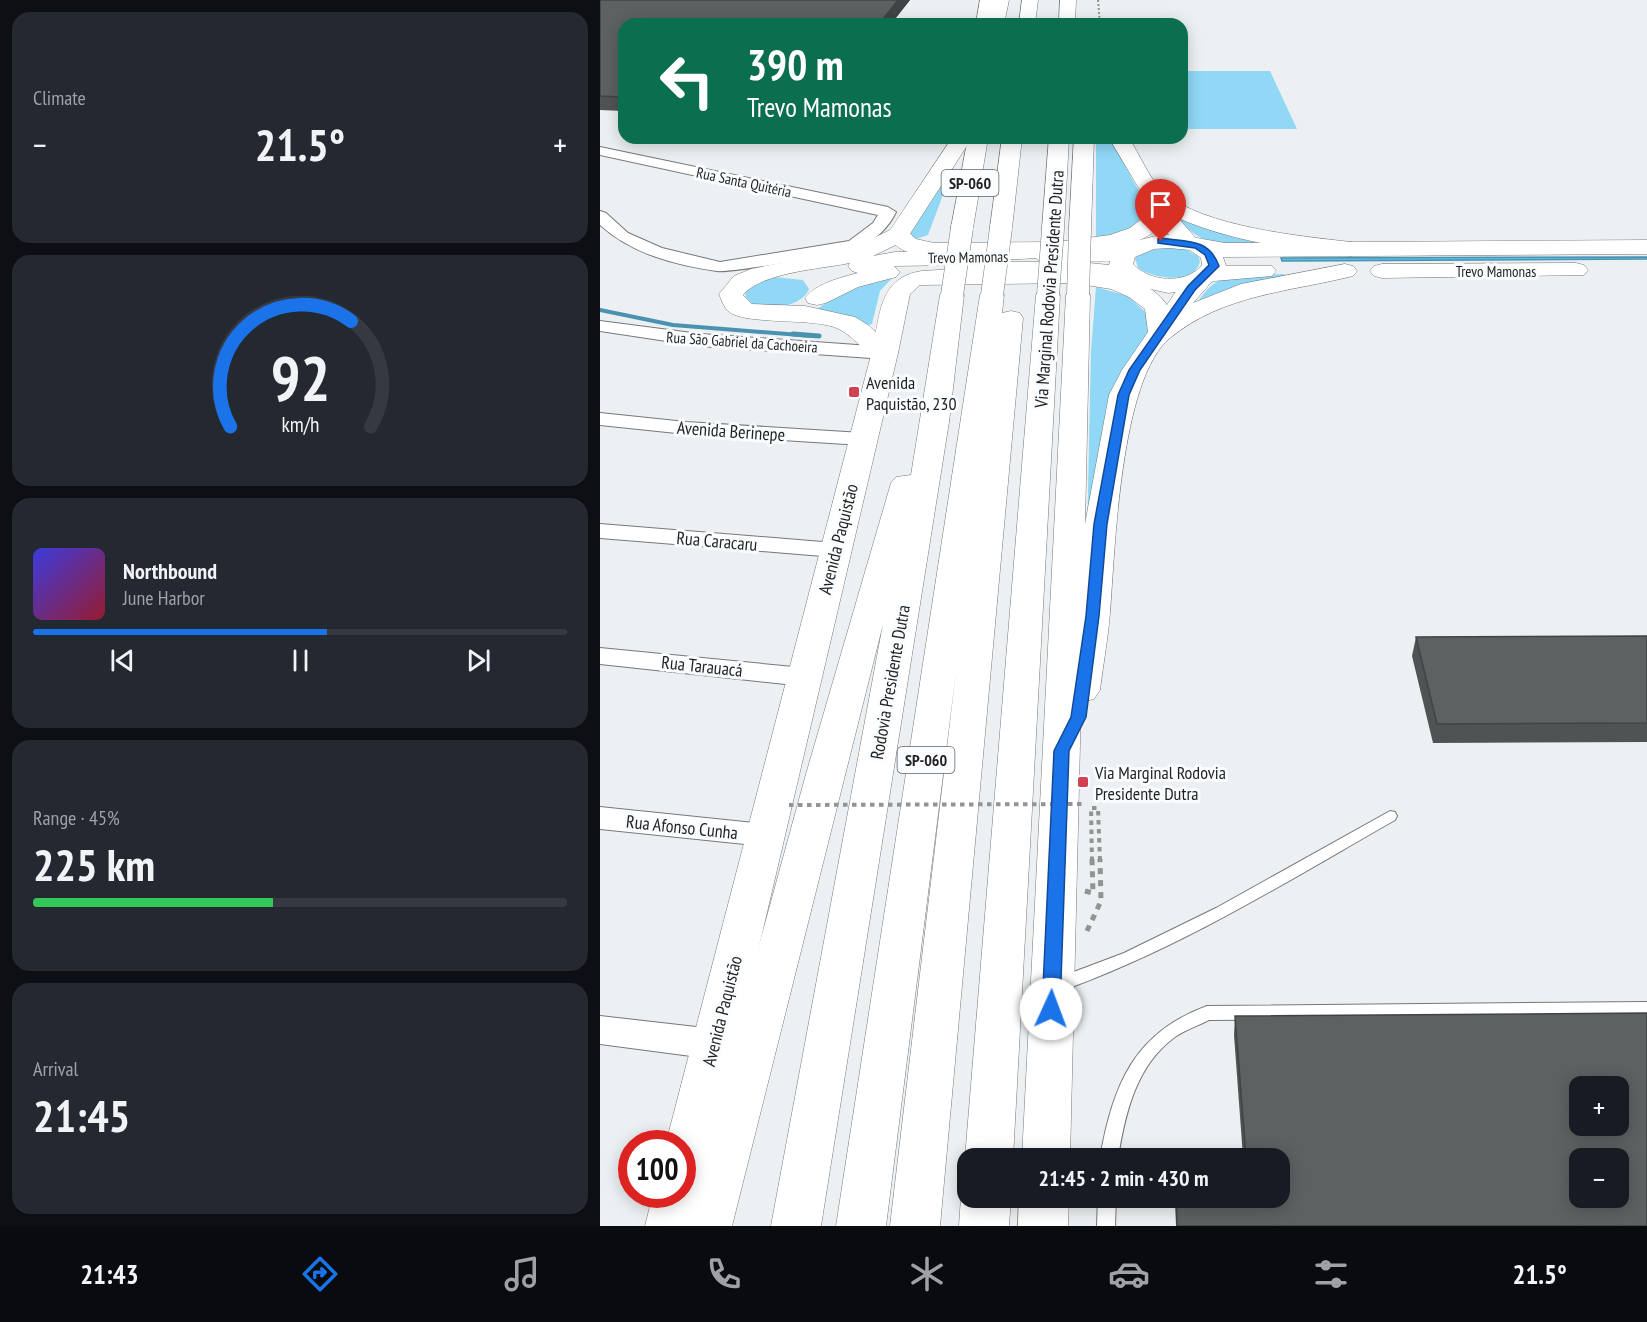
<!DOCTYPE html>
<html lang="en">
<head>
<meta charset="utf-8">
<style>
  :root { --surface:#171b24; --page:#242831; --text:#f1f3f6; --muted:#9ea1a6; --line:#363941; --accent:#1a73e8 }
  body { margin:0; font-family:"PT Sans Narrow",sans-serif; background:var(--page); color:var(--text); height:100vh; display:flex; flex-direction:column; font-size:22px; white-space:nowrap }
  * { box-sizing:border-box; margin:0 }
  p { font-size:20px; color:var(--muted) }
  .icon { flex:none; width:33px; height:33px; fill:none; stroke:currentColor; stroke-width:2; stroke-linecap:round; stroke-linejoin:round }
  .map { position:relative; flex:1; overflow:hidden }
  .details { display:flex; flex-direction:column; gap:12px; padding:12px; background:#0d0f14; width:600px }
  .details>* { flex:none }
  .banner { position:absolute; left:18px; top:18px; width:570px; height:126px; border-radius:18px; box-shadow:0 3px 15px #0003; background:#0b6e4f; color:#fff; overflow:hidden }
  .fabs { position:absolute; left:969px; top:1076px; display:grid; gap:12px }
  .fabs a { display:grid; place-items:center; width:60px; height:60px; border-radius:12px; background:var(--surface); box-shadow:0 3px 15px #0003; font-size:30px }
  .speed { position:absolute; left:18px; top:1130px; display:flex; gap:12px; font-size:30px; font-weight:700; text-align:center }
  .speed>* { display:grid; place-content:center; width:78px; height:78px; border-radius:50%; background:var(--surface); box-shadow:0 3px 15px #0003; line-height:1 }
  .speed .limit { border:9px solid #d22; background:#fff; color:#111 }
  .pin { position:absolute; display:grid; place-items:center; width:51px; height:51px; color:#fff; margin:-62px -26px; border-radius:50% 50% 50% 0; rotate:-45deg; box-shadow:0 0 6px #0007 }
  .pin .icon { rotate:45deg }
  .me { position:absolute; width:66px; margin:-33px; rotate:2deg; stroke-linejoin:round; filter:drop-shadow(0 0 4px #0008) }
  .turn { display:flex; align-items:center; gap:21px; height:126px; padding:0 30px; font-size:27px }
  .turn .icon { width:78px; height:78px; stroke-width:2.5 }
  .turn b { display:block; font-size:42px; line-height:51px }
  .big { font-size:45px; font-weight:700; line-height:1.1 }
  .details .card { flex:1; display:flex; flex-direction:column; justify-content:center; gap:9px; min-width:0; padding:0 21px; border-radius:18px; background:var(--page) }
  .details .dial { align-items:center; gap:0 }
  .dial svg { height:156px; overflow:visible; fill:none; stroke:var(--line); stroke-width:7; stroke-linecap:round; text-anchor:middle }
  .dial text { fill:var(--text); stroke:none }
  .song { display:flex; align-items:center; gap:18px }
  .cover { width:72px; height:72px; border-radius:9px; background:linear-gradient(135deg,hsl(240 70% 55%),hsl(350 70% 35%)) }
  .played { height:6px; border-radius:3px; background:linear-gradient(90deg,var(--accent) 55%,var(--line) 55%) }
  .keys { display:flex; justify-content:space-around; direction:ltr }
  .heat { display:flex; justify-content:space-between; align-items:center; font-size:33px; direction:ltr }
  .charge { height:9px; border-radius:4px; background:linear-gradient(90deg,#34c759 45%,var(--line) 0) }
  .trip { position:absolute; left:357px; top:1148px; width:333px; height:60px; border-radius:18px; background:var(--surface); box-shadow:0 3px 15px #0003; font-weight:700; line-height:60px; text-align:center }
  .tab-bar { display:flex; height:96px; justify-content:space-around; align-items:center; background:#090b0e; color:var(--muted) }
  .tab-bar .icon { width:42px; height:42px }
  .tab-bar .current { color:var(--accent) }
  .tab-bar b { font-size:27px; color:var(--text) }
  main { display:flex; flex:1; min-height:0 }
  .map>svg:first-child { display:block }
  .green { fill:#91d8f7 }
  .water { fill:#5cc3ec; stroke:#4a92af; stroke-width:1.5 }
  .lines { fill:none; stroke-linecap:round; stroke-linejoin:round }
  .stream-far1 { stroke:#4a92af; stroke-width:4 }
  .stream { stroke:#4a92af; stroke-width:5 }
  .service-casing { stroke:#75787a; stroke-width:2 }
  .minor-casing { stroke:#75787a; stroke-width:2 }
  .secondary-casing { stroke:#75787a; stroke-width:1 }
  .motorway-casing { stroke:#75787a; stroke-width:1 }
  .path-far2 { stroke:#919495; stroke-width:2; stroke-dasharray:2 2; stroke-linecap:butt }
  .path-far1 { stroke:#919495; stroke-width:4; stroke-dasharray:4.5 4.5; stroke-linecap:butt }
  .path { stroke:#919495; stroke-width:5; stroke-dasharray:6 6; stroke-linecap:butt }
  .service { fill:#fff; fill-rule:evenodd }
  .minor { fill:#fff; fill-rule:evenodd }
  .secondary { fill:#fff; fill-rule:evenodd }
  .motorway { fill:#fff; fill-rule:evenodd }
  .motorway-bridge-casing { stroke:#75787a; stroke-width:23; stroke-linecap:butt }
  .path-bridge { stroke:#919495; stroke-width:4; stroke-dasharray:4.5 4.5; stroke-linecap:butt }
  .motorway-bridge { stroke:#fff; stroke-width:22 }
  .wall { fill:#505354 }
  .shaded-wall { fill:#414445 }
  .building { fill:#5d6162; stroke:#414445; stroke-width:1.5; fill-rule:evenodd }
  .route { fill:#1a73e8; stroke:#114b97; stroke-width:1.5 }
  .poi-dot { fill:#d14153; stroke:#fafdff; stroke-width:2 }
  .labels { text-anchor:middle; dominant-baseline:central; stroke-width:6; stroke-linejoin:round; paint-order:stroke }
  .far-street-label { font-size:15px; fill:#1f2021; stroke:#fafdff }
  .shield { fill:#fafdff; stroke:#616264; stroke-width:1.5 }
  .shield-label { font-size:16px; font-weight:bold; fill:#1f2021 }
  .street-label { font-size:18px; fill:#1f2021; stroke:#fafdff }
  .poi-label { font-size:18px; fill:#1f2021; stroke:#fafdff; text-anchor:start }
</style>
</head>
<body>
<main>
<section class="details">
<div class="card"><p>Climate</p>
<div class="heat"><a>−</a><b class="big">21.5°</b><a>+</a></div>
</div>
<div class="card dial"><svg viewBox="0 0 100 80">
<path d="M14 69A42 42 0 1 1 86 69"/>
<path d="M14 69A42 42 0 0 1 76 15" stroke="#1a73e8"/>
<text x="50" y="56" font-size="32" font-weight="700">92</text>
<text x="50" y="72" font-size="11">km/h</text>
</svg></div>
<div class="card">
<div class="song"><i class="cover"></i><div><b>Northbound</b><p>June Harbor</p></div></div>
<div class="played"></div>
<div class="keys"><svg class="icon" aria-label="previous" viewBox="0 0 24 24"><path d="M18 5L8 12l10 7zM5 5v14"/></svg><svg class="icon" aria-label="pause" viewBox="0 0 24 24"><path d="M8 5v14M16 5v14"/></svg><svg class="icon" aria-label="next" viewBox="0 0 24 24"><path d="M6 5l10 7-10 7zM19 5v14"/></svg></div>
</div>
<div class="card"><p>Range · 45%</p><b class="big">225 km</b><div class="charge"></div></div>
<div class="card"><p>Arrival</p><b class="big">21:45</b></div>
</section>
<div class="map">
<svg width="1047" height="1226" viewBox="0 0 1047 1226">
  <rect width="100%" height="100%" fill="#ecf0f2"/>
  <path class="green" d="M582 71H670L697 129H582Z
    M496 138H510L547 206 544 221 520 234 496 241Z
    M356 160 328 235 313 240 310 238V228Z
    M578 215 682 244C642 246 605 252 578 219Z
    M564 247 585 249 598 256 600 261C595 286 552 278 538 268L535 258 546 250Z
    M683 274 686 275 685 277 594 308C618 266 640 276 683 274Z
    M295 275 280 291 272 324 266 326 217 309 243 291Z
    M175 277 203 280 209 289C201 309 162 312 146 300L145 291 149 286Z
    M496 287 528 296 553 319 487 537 491 351Z"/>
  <path class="water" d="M1047 257V259L682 261 681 258Z"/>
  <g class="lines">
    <path class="stream-far1" d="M0 310 73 325 213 336"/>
    <path class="stream" d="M193 334 219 336"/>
    <defs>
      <path id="service" d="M790 811 795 812 797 816 795 820C686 882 579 949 461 991L455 989 453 984 455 979 524 953 616 908Z
        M1047 1002V1016L609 1020C597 1026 585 1030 575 1037 536 1065 525 1114 518 1158H500C513 1086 533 1033 607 1006Z
        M498 1197H516L515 1226H497Z"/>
      <path id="minor" d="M0 147 288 207 296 212C289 227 276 239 261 247 252 253 129 273 117 271 75 265 32 254 0 225V211L6 213 28 233 62 248 120 262 249 241 273 223 278 215 0 155Z
        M0 321 100 334 285 347 294 353 285 359 100 346 0 331Z
        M0 413 86 422 262 433 269 435 272 439 269 443 262 445 86 434 0 425Z
        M0 524 235 543 243 545 246 550 243 555 235 557 0 538Z
        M0 648 204 668 213 671 217 677 213 683 204 686 0 664Z
        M0 807 165 824 175 827 179 835 175 843 165 846 0 829Z
        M0 1016 114 1029 126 1034 130 1044 126 1054 114 1059 0 1044Z"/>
      <path id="secondary" d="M380 0H396L392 24H376Z
        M352 138H372L306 240 273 256 295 252 388 250 396 252 400 257 396 262H441L433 256 437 251 445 249 511 247 560 235H580L625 243 1047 240V254L623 257 626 266H672L676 271 672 276 614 281 591 290 568 293 494 276H364L356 274 352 269 355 265 294 266 300 272 296 277 258 287 226 303 217 305 208 303 205 298C215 284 242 277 258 273L252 271 248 266 250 263C221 269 162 272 143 295L152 304 205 306 255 317 268 325 298 353 106 1173 99 1189 101 1194 95 1226H45L53 1194H82V1143H66L271 355C259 346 250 333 234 327 208 318 143 325 128 311 124 307 121 299 119 294L134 276 151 269 251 249 290 230ZM569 248 590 250 601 258 602 265C586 285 549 282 533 264L535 257 554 249ZM510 261 509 265 479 262Z
        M976 263 984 265 988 270 984 275 782 278 774 276 770 271 774 266 782 264Z"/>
      <path id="motorway" d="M393 0H409L404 24H388Z
        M422 0H438L435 24H419Z
        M460 0H476L475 24H459Z
        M368 138H388L373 228 370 233H354L351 228Z
        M402 138H422L412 228 409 233H393L390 228Z
        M449 138H469L464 229 461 234H445L442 229Z
        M474 138H494L491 229 488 234H472L469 229Z
        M509 138H529C538 152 552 183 564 193 605 227 699 236 751 242L759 244 763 249 759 254 751 256C692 249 633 242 578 218L601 244 598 249H582L561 226C550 236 539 241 525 246 482 259 349 266 308 252 299 249 292 243 287 235L290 230H306L316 239 334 243 456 242 510 235 530 228 543 218V195Z
        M745 264 753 266 757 271 753 276C689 292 624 294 570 338 520 379 515 550 510 613 508 639 503 665 500 690L494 699 481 702 470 1158H422L466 295 469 290 478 288 487 290 490 295 485 524 509 395 522 370 548 332 545 309 529 297 511 289 474 283 320 285 310 294 298 353 294 358 285 361 276 358 272 353C280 317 278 277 322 271 344 269 365 270 387 270 437 269 535 258 567 305 578 289 589 267 611 273L615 278 593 303 641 284Z
        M352 288 361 290 364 295 349 422 221 1226H171L283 624 132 1226H82L206 774 291 483 296 477 311 475 340 295 343 290Z
        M392 288 401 290 404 295 402 313 411 311 420 313 423 318 340 1226H290L356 672 286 1226H236L380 295 383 290Z
        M448 288 457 290 460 295 413 1158H368V1164L365 1158 436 295 439 290Z
        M368 1183V1197H411L409 1226H359L361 1197Z
        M419 1197H469L468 1226H418Z"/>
    </defs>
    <use href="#service" class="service-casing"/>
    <use href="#minor" class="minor-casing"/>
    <use href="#secondary" class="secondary-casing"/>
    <use href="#motorway" class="motorway-casing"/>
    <path class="path-far2" d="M498 0 500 24"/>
    <path class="path-far1" d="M492 861 491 808H498L500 861"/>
    <path class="path" d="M485 891 493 893 492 859
      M487 931 501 901 500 859"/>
    <use href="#service" class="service"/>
    <use href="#minor" class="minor"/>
    <use href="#secondary" class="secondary"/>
    <use href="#motorway" class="motorway"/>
    <defs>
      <path id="motorway-bridge" d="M352 295 362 228
        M392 295 401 228
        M448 295 453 229
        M478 295 480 229"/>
    </defs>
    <use href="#motorway-bridge" class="motorway-bridge-casing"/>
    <path class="path-bridge" d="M189 805 485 804"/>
    <use href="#motorway-bridge" class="motorway-bridge"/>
  </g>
  <path class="wall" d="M0 0H310L291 24H24V111L0 110Z
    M1047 636V742L833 743 812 656 816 637Z
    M635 1016 1047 1226H576L575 1197H680L643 1157 634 1035Z"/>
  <path class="shaded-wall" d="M298 0H310L291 24H279Z"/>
  <path class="building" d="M0 0H298L279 24H24V97L0 96Z
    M1047 636V723L837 724 816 637Z
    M1047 1013V1226H577L576 1197H680V1158H575L646 1157 635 1016ZM980 1086H1018V1125H980ZM980 1158H1018V1197H980Z"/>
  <path class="route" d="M561 238C587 242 609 238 619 266L595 290 540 370 529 395 507 524 499 616 486 717 469 751 460 1009 457 1014 451 1017 445 1014 442 1009 454 751 471 717 486 616 494 524 518 395 529 370 588 286 609 265 605 255 595 248 558 243V239Z"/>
  <g class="poi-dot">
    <rect x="248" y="386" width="12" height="12" rx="3"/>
    <rect x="477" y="776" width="12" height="12" rx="3"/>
  </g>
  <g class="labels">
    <g class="far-street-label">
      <text transform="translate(144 182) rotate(12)">Rua Santa Quitéria</text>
      <text transform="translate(368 257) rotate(-1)">Trevo Mamonas</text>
      <text x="896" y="271">Trevo Mamonas</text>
      <text transform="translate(142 342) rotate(4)">Rua São Gabriel da Cachoeira</text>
    </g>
    <g class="shield">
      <rect x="341.5" y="170" width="57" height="26" rx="4.5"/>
      <rect x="297.5" y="747" width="57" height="26" rx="4.5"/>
    </g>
    <g class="shield-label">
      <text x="370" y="183">SP-060</text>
      <text x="326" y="760">SP-060</text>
    </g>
    <g class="street-label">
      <text transform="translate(449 289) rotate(-86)">Via Marginal Rodovia Presidente Dutra</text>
      <text transform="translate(131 431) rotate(4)">Avenida Berinepe</text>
      <text transform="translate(238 539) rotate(-76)">Avenida Paquistão</text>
      <text transform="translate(117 541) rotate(5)">Rua Caracaru</text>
      <text transform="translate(102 666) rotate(6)">Rua Tarauacá</text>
      <text transform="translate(290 682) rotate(-80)">Rodovia Presidente Dutra</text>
      <text transform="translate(82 827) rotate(6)">Rua Afonso Cunha</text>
      <text transform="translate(122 1011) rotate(-76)">Avenida Paquistão</text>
    </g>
    <g class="poi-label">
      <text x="266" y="382">Avenida<tspan x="266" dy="21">Paquistão, 230</tspan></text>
      <text x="495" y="772">Via Marginal Rodovia<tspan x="495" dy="21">Presidente Dutra</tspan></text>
    </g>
  </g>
</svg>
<div class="fabs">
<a>+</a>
<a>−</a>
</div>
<div class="speed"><div class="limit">100</div></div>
<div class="pin" style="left:561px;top:241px;background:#d93025"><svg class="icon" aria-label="arrive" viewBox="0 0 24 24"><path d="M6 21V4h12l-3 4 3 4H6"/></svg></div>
<svg class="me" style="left:451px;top:1009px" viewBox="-20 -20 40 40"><circle r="19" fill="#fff"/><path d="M0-13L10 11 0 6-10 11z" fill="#1a73e8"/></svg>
<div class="trip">21:45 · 2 min · 430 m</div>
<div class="banner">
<div class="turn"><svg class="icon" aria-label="left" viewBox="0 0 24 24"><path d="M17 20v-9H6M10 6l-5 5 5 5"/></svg><div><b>390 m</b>Trevo Mamonas</div></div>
</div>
</div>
</main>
<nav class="tab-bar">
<b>21:43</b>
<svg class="icon current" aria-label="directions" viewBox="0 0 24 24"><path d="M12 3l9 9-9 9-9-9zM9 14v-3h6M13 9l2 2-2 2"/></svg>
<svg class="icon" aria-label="music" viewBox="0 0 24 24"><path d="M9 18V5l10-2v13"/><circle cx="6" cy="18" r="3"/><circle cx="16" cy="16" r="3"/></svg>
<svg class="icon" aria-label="phone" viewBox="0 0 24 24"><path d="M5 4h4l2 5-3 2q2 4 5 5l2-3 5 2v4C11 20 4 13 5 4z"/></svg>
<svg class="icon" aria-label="climate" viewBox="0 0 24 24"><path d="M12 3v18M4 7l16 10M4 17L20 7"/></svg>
<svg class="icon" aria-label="car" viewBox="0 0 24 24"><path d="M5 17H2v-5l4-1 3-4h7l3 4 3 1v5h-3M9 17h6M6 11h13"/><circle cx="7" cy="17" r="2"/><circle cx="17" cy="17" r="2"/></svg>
<svg class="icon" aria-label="filters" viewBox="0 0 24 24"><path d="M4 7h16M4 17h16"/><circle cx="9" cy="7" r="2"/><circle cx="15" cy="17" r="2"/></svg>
<b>21.5°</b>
</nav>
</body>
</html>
